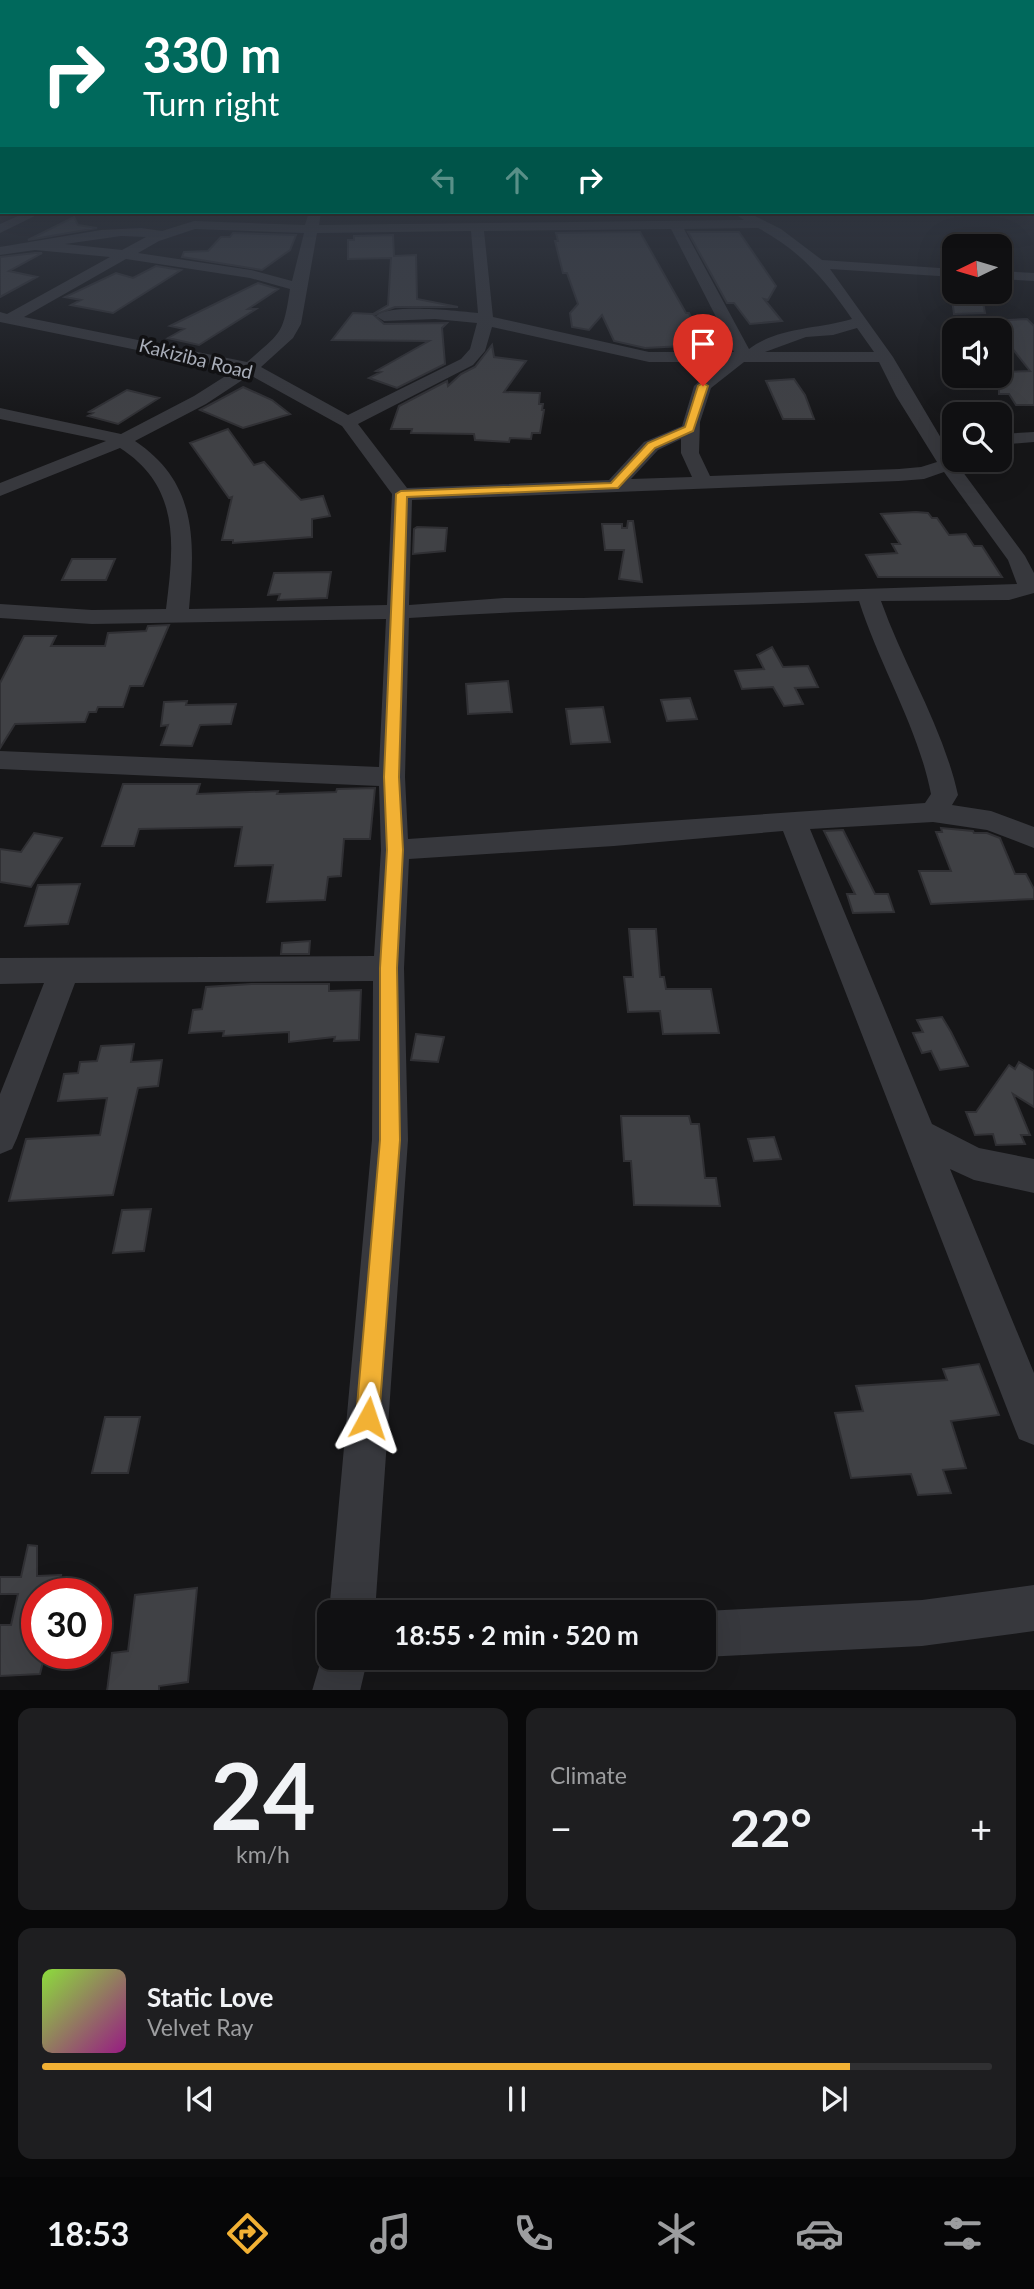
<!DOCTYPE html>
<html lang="en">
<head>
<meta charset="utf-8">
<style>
  :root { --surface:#101012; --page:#1e1e20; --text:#f1f3f6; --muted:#9c9d9f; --line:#303032; --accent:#f2b134 }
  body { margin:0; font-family:Lato,sans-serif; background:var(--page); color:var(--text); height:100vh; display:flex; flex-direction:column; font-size:26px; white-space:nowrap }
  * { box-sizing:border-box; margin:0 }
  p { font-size:23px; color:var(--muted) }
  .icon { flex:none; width:38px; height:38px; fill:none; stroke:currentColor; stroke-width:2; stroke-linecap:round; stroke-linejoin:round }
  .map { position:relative; height:1690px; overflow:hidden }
  .panel { display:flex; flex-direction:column; gap:18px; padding:18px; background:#09090a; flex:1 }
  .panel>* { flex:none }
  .top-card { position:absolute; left:0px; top:0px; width:1034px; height:214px; box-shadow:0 7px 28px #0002,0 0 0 2px var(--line); background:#00695c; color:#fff; overflow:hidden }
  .needle { width:46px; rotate:265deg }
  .buttons { position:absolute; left:942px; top:234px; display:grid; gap:14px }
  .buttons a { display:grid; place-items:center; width:70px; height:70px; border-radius:14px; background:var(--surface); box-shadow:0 7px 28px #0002,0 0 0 2px var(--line); font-size:35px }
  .speed { position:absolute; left:21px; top:1578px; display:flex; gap:14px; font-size:35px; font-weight:700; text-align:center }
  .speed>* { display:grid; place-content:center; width:91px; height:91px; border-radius:50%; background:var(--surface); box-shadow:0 7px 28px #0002,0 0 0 2px var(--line); line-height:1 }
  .speed .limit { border:10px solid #d22; background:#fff; color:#111 }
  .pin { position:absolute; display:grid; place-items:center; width:60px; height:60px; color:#fff; margin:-72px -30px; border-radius:50% 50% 50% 0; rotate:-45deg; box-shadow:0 0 7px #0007 }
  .pin .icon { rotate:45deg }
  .me { position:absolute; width:77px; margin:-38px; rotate:5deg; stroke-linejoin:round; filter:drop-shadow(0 0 5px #0008) }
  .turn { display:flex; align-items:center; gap:24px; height:147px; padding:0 28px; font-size:32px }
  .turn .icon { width:91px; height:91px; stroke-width:2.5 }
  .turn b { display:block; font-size:49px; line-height:60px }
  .lanes { display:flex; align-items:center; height:66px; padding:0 28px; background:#0003; justify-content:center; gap:35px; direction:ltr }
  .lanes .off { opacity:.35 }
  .big { font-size:52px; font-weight:700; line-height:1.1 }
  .panel .card { flex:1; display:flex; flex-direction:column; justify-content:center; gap:10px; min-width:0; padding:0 24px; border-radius:14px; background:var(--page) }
  .panel .dial { align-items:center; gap:0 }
  .dial b { font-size:91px; line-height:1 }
  .song { display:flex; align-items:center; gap:21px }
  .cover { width:84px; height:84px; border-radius:10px; background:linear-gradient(135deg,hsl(90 70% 55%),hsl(310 70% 35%)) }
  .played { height:7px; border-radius:4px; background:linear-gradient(90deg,var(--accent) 85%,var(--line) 85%) }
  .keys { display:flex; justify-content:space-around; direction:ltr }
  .heat { display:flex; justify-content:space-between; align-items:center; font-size:38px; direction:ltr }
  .panel .tiles { flex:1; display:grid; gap:18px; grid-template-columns:1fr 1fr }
  .card:last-child { grid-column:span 2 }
  .trip { position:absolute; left:317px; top:1600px; width:399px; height:70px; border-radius:14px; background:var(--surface); box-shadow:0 7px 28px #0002,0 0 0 2px var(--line); font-weight:700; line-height:70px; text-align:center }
  .menu { display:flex; height:112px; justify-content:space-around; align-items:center; background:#060607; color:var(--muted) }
  .menu .icon { width:49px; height:49px }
  .menu .active { color:var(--accent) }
  .menu b { font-size:32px; color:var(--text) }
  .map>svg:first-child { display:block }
  .building { fill:#404145; stroke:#303034; stroke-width:2 }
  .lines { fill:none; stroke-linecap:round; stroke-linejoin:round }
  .minor { fill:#37383d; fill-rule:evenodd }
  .route { fill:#f2b134; stroke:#9d7322; stroke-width:2 }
  .labels { text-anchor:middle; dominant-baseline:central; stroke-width:7; stroke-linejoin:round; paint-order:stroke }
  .street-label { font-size:19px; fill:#a8adb8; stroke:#111113 }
</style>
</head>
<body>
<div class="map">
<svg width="1034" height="1691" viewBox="0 0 1034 1691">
  <rect width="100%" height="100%" fill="#161618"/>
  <path class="building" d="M74 217 78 225 97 228 28 240Z
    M640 232 686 313H689L703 345 645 348 614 341 602 315 589 330 572 327 570 313 578 304 567 273H563L555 241H558L556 233Z
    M688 232H739L776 286 768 300 764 299 782 321 750 324 734 303H727Z
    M233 233 296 235 290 250 262 270 182 257 184 252 208 251 221 237H230Z
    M393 235 394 256 416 255 417 299 458 307H395L374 315 384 324 447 323 442 328 445 364 397 388 369 378 381 372 376 371 429 341 332 340 353 313 373 314 388 305 391 258 348 259V240H354V236Z
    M35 253H42L9 271 37 277 0 297V257Z
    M156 266 181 270 113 313 71 305 81 300 65 297 116 273 133 278Z
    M258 283 278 289 248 309H256L199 345 168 338 184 329 170 326Z
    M951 292H981L985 313 954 314Z
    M1027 319 1034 326V405H1016L1009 394H999V372L1030 371 991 321Z
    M492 345 494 357 526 361 504 392 540 393 539 404H543L542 410H544L540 433H532L531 439 510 438 509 442 475 440 474 434 411 433 412 429H391L399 406 447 381 448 386 461 374 475 367Z
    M794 379 805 395 814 419H783L766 381Z
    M243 387 272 400 290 414 243 428 200 410Z
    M127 390 159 398 118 424 88 416 93 413 89 412Z
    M228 429 254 465 264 462 301 500 323 496 330 516 312 519V537L233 543V540H222L232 497 229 498 190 443Z
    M916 512 928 513 932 518H937L949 535 966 534 974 546H982L1002 577H878L866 555 897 553 892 544H900L881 514Z
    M628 521H633L642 582 619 579 624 550H605L602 524H622V528H627Z
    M417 527 447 528 445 551 413 554 414 529Z
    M72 559H115L106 580H62Z
    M331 572 327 598 278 600 280 594 268 595 274 573Z
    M169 625 143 686H130L123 707H98L96 712H89L85 722 15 724 0 748V683L24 636H56L51 646H105L108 633 146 631 148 626Z
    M772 647 783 667 808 666 818 687 795 688 803 704 784 706 773 687 742 689 735 671 764 669 757 655Z
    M508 681 512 712 468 714 466 684Z
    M690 698 697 719 667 721 661 700Z
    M187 701 186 705 236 704 231 724 200 725 192 746 161 745 168 725 161 726 164 702Z
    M603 707 610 742 571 744 566 709Z
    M123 784H200L197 794 278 791 277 794 336 792 337 789 375 788 370 839H344L341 876 328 877 325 900 267 902 273 865 235 866 242 827 139 829 134 846H102Z
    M941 828 973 831 974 833H987L1000 838 1015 874H1026L1034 889V899L931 904 919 871H951L936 832H942Z
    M843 830 875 894H888L894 912 853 913 847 894H855L824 831Z
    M34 833 62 838 31 887 0 882V849L21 852Z
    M80 884 68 924 25 926 38 885Z
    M629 929H656L660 977H664L666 989H711L719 1033 663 1034 660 1011 628 1012 624 977H633Z
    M310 941 309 954H281L282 943Z
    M251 984H329V991L361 990 359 1040 334 1041 335 1037 289 1042V1032L223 1036 224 1031 189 1033 193 1010 202 1009 206 987Z
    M942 1017 951 1032 968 1066 940 1070 931 1051 922 1053 913 1033 923 1032 917 1020Z
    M416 1034 444 1037 438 1062 411 1060Z
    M134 1044 131 1062 162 1060 158 1086 138 1088 113 1195 9 1201 26 1139 100 1135 107 1098 58 1101 64 1074 78 1073 80 1062 97 1061 101 1046Z
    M1019 1062 1034 1071V1107L1013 1094 1030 1135H1021L1025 1144 996 1145 993 1134 975 1135 966 1112H976L1009 1065 1015 1069Z
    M621 1116H689L691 1124H699L705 1178H716L720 1206 634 1205 631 1161H624Z
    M774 1137 781 1159 754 1161 748 1139Z
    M151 1209 144 1251 113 1253 122 1210Z
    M979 1364 999 1415 951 1421 966 1468 943 1470 951 1493 918 1495 911 1474 851 1478 835 1413 863 1411 856 1386 947 1380 943 1369Z
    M105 1417H140L128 1473H92Z
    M28 1545 37 1546V1576L61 1575 57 1594H37V1654H45L40 1674 0 1676V1625H11L18 1594H0V1577H21Z
    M197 1588 188 1682 159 1686V1691H107L112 1653 128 1651 135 1595Z"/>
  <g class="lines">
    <path class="minor" d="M27 212H43L0 233V224Z
      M309 212H321L319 225 744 220 732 212H747L781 229 822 260 954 269V277L830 269 893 357 954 460 1025 556 1034 573V593L1009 600 881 601C904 666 943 727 958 795L952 805 991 811 1034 827V848L987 830 933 822 810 829 932 1124 979 1148 1034 1159V1193L974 1180 950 1169 1034 1373V1445L1019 1439 1013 1424 783 831 614 846 409 859 404 968 408 1140 375 1612H329L372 1140 373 981 75 983 17 1138 12 1149 0 1154V1094L44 983 0 984V958L374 956 381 850 379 786 0 769V751L379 767 386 619 92 624 0 618V604L92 610 166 609C174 546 181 487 120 448L0 496V483L106 441 0 419V408L121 434 194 396 235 370 0 322V312L7 314 110 257 35 250 0 255V247L101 230 141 228 162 231 194 221 305 225ZM758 228C800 250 826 281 852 319 819 329 778 327 749 349L684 229ZM195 229 304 233 292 281 251 270 138 253 159 241ZM671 229 734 352H649L493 317 484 231ZM471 231 478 313C457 311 391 303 376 316L384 321 435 319 477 323 470 349 461 359 348 415 261 367 293 338 301 324 317 233ZM121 236 146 237 122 250 65 244ZM126 259 250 278 290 289C283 336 281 332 247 362L24 317ZM492 327 649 362H721L694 386 682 426 644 442 609 480 407 488 358 424 473 365 485 351ZM857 328 874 352H765L806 337 833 335ZM744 362H879L896 396 937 462 921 467 899 469 710 476 699 453 700 422 711 388ZM250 375 342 426 392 494 387 605 189 609C195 542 198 483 135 441L206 404ZM681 439V453L692 477 631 479 658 450ZM944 472 1008 560 1017 584 583 598H504L409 605 412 500 899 481 924 479ZM859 601C880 667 918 727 931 794L925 803 408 839 405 777 409 618C559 608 709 607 859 601Z
      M999 271 1034 273V281L999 279Z
      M1034 432V442L999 445V434Z
      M1034 1585V1631L922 1646 704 1657V1612H701L704 1611 922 1600Z
      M327 1640 329 1657H368L360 1691H312Z"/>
  </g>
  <linearGradient id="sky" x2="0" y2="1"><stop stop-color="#0c0c0d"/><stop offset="0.44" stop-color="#363c48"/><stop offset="1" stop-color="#363c48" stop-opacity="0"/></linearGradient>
  <rect width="1034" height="424" fill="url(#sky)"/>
  <path class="route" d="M703 383 708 386 693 431 655 448 618 488 407 497 399 777 403 850 397 968 400 1140 379 1418 376 1426 368 1429 359 1426 356 1418 380 1140V968L387 850 384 777 396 494 401 491 611 483 648 443 685 427 698 386Z"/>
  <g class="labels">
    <g class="street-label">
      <text transform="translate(196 358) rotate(14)">Kakiziba Road</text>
    </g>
  </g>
</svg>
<div class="buttons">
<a><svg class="needle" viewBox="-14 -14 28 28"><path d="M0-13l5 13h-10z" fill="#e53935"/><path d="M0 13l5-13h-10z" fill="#9c9d9f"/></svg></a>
<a><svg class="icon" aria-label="sound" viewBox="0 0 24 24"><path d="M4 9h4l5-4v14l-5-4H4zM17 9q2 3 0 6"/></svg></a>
<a><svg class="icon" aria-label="search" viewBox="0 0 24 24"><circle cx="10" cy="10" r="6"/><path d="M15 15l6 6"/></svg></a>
</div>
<div class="speed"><div class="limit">30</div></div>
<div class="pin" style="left:703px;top:386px;background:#d93025"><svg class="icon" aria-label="arrive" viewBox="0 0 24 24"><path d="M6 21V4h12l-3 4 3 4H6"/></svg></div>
<svg class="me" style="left:368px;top:1418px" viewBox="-20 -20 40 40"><path d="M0-17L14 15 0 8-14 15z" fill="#f2b134" stroke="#fff" stroke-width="4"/></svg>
<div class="trip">18:55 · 2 min · 520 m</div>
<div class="top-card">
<div class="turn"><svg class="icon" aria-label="right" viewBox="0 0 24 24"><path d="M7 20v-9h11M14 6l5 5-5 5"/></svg><div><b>330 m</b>Turn right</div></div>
<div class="lanes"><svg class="icon off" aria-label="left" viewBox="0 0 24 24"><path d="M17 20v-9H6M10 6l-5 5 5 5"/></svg><svg class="icon off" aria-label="ahead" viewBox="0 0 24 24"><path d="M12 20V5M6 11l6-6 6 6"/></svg><svg class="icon" aria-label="right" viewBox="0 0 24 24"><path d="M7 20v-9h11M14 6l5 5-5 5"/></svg></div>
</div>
</div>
<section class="panel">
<div class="tiles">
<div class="card dial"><b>24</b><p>km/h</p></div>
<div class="card"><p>Climate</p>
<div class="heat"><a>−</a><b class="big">22°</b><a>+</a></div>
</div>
<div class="card">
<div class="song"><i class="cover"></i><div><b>Static Love</b><p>Velvet Ray</p></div></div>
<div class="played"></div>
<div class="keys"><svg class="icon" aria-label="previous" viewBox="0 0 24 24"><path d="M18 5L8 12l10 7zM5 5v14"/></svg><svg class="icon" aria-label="pause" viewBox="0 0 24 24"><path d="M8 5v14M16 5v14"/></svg><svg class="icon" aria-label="next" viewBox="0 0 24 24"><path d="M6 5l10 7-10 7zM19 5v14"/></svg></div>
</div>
</div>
</section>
<nav class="menu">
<b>18:53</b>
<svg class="icon active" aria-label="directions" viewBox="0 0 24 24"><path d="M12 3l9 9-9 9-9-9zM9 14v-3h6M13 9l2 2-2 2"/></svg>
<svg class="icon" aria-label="music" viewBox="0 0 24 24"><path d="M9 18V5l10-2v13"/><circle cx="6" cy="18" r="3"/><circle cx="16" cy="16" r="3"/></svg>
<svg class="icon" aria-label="phone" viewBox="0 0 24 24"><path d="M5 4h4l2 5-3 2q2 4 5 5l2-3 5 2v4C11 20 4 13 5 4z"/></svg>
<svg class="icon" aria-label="climate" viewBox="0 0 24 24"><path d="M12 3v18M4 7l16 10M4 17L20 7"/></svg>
<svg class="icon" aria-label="car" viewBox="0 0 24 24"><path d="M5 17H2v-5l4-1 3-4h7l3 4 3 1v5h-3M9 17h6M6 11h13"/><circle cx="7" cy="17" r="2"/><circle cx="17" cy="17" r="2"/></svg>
<svg class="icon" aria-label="filters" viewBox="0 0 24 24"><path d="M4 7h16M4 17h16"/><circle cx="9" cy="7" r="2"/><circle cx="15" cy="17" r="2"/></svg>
</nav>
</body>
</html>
